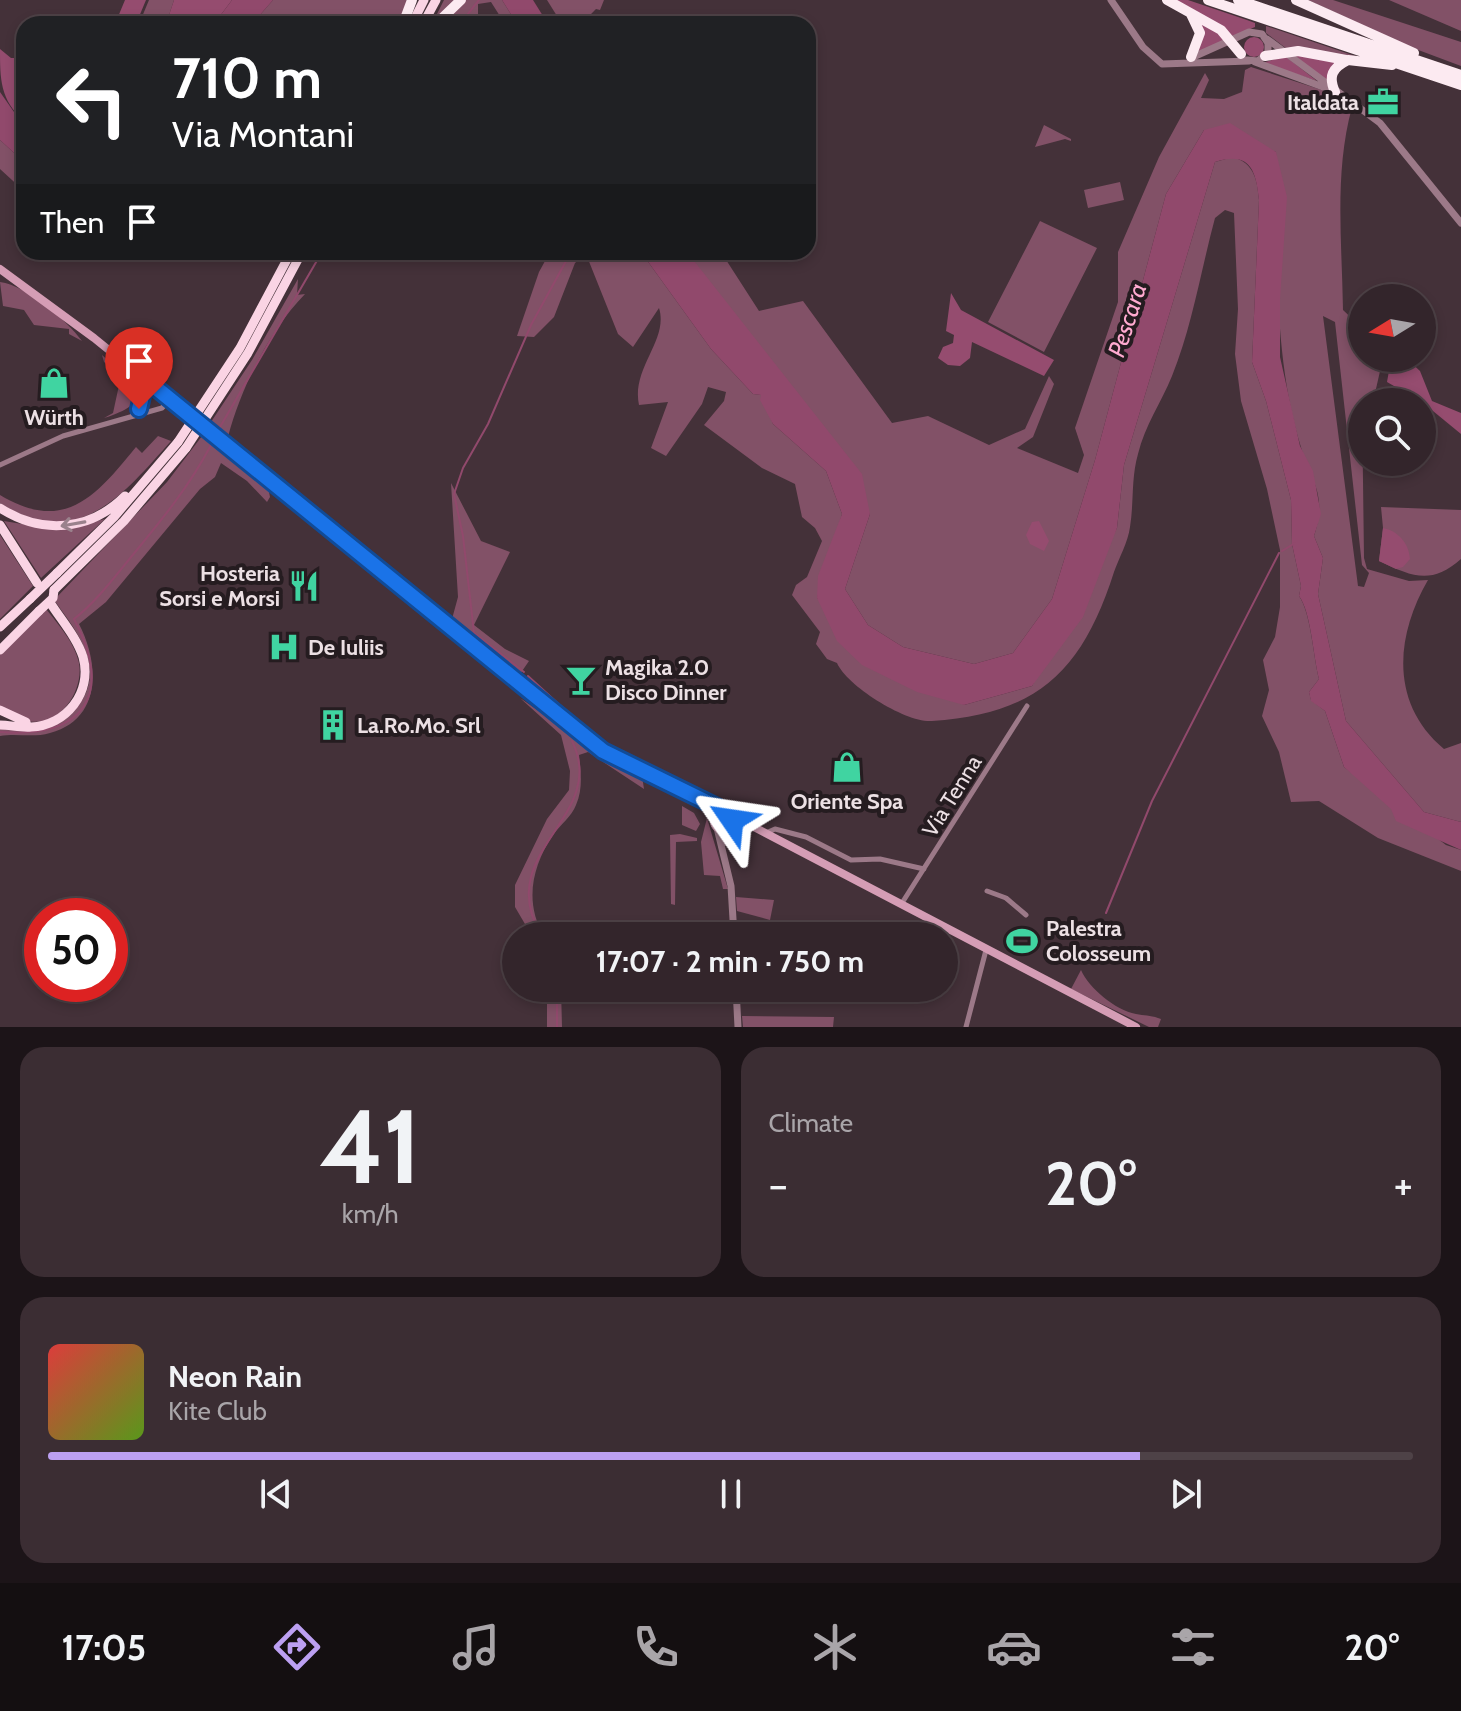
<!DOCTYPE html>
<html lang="en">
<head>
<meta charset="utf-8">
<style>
  :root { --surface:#33252b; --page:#3b2d33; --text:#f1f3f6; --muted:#a9a5a9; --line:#4e4247; --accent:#bca0f2 }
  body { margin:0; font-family:Cabin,sans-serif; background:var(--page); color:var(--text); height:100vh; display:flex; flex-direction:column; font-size:30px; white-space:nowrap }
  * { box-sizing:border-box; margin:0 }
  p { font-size:26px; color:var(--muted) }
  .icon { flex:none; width:44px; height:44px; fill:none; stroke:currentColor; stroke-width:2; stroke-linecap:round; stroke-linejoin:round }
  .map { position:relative; height:1027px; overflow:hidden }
  .sheet { display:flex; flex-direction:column; gap:20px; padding:20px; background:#1c1418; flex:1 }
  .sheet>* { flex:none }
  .top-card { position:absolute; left:16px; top:16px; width:800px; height:244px; border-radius:24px; box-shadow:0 4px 12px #0003,0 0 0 2px var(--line); background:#202124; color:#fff; overflow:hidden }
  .needle { width:52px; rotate:259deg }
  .fabs { position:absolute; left:1348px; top:284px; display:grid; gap:16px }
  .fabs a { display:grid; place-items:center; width:88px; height:88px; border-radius:50%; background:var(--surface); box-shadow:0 4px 12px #0003,0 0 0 2px var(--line); font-size:40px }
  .speed { position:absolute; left:24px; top:898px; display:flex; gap:16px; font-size:40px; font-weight:700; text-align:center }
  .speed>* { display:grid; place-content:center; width:104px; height:104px; border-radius:50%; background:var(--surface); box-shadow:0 4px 12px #0003,0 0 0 2px var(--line); line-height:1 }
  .speed .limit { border:12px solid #d22; background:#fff; color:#111 }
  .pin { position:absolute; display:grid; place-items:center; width:68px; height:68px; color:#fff; margin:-82px -34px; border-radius:50% 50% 50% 0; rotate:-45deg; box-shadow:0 0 8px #0007 }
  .pin .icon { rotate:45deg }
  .me { position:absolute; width:88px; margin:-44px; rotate:302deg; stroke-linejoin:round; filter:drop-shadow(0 0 6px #0008) }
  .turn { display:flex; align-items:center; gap:28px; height:168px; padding:0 24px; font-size:36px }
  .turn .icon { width:104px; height:104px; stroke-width:2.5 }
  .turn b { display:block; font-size:56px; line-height:68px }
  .then { display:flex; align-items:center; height:76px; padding:0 24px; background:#0003; gap:16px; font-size:30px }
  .big { font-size:60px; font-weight:700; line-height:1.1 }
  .sheet .card { flex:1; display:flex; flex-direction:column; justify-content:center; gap:12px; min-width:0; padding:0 28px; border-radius:24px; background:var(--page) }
  .sheet .dial { align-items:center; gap:0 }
  .dial b { font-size:104px; line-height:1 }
  .song { display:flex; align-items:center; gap:24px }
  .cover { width:96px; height:96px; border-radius:12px; background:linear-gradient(135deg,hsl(0 70% 55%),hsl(90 70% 35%)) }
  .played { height:8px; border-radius:4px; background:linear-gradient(90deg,var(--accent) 80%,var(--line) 80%) }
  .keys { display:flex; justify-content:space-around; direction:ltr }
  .heat { display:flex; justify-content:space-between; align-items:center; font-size:44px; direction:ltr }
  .sheet .tiles { flex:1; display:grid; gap:20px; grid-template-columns:1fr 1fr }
  .card:last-child { grid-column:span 2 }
  .trip { position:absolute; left:502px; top:922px; width:456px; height:80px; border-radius:40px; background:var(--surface); box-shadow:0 4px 12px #0003,0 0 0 2px var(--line); font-weight:700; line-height:80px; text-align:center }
  .menu { display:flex; height:128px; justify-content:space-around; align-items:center; background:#140f11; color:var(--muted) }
  .menu .icon { width:56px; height:56px }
  .menu .on { color:var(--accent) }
  .menu b { font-size:36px; color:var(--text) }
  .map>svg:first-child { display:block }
  .green { fill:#825167; fill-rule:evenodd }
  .forest { fill:#954c6f }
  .water { fill:#91496c }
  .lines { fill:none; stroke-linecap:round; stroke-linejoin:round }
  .stream { stroke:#91496c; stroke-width:2 }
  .minor { stroke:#9c7988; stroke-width:5 }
  .tertiary { stroke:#9c7988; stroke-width:7 }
  .secondary { stroke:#d59db5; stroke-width:8 }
  .trunk { stroke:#fad4e4; stroke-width:9 }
  .motorway { stroke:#fceaf1; stroke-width:10 }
  .trunk-bridge { stroke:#fad4e4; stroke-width:9 }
  .oneway { stroke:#9a818c }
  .route-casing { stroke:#114b97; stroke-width:20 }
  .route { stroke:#1a73e8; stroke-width:14 }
  .labels { text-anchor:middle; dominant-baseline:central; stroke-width:8; stroke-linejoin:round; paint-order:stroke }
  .poi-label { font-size:22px; font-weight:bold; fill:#ece0e4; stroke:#251c20; text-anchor:start }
  .street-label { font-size:22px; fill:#ece0e4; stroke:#251c20 }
  .water-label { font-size:24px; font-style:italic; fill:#ffaad0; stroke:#251c20 }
</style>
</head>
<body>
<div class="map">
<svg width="1461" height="1027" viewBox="0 0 1461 1027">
  <rect width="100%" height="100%" fill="#443139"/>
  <path class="green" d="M149 0H174L168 18 174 24H139Z
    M273 0H408L398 24H252Z
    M444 0H502L517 24H505L491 2 478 4V19L468 24H432Z
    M547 0H604L600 10 596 9 581 24H562Z
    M1308 0H1333L1461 42V66L1405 45Z
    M1389 0H1461V31Z
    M1266 26 1364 59 1287 49 1266 33Z
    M1251 67 1322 90 1352 107C1334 173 1342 242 1343 310L1362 328V358H1383L1373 402H1362L1364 558 1367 569 1409 581 1428 580C1395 637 1390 704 1444 749L1461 743V822L1424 812 1346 721 1318 594 1323 558 1314 536C1328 494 1311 482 1300 444 1272 350 1278 249 1276 152L1204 130 1166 194 1095 460 1052 599 1013 653 974 664 903 647 868 625 845 589 870 514 687 252H721L759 311 803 301 892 423 928 416 989 445 1025 429 1049 376 1054 384 1033 437 1017 448 1078 473 1084 455 1075 428 1118 302V252L1159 157 1205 73 1209 80 1201 98 1224 99 1242 92 1245 70ZM1323 316 1335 322 1362 565 1369 573 1364 587 1358 586Z
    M1044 125 1071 139V141L1065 139 1035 147Z
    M0 140 24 162V191L0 169Z
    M1233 157C1255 164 1257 180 1259 200L1252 362 1266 401 1291 500 1292 544 1301 586 1299 596C1311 613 1313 655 1319 679L1309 692 1311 700 1325 711 1344 767 1446 845 1461 850V871L1378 838 1319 801 1291 802 1279 752 1262 716 1269 690 1263 660 1275 637 1280 607V550L1267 489 1241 401 1235 354 1238 309 1234 213 1225 210 1215 218C1201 270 1192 327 1172 376 1161 403 1145 425 1138 454 1131 478 1134 503 1130 527 1128 542 1119 558 1114 572 1082 672 1037 714 932 721 906 723 847 686 837 663L827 659 816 644 820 632 792 595 796 585 807 577 822 541 815 528 802 517 795 484 762 468 704 425 724 401 726 392 708 387 702 404 666 456 651 448 668 402 639 405C631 368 669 340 659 308L633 347 618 334 586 254 575 263 554 317 534 337 517 336 539 272 550 252H641L711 349 753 394 762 395 773 424 826 471 842 514 817 598 964 705 1032 686 1117 528 1124 465 1215 162Z
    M1120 182 1124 200 1088 208 1084 190Z
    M1040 221 1097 248 1044 352 988 322Z
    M298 279 297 295 305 294C269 331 241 388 228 437L211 422 252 360Z
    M0 282C28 286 66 320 82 341L69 334V329L34 325 24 310 3 306Z
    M102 355C134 382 161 400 104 418L113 413 121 376 104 362Z
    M158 436 171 441C123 495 77 553 0 503V495C65 534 96 496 136 447L142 453Z
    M202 436 268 487 270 497 267 502 247 481 221 463 215 477 200 489 106 602 79 624C99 662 103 719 50 733 33 738 17 733 0 736V728C20 725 44 725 63 719 71 717 76 709 81 702 105 665 75 629 54 600L167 482Z
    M451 483 481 541 510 552 474 625 505 649 529 661 518 677 452 619 458 597Z
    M1381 507 1461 510V559C1431 585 1413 577 1379 561L1383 528Z
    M105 519 41 578 4 521 58 530Z
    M0 535 33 586 0 619Z
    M46 609C58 624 75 643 79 663 84 690 60 728 28 721 19 718 8 710 0 706V654Z
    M520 698 600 753 642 776 644 789 588 752 579 755C581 772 583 789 576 805 572 816 560 825 553 835 532 866 524 903 544 936H532L515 907V885L547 819 569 790 570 771 561 735Z
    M682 806 694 813 700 824 696 831 682 825Z
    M707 818 728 889H723L720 876 704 875 701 842Z
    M680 834 697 838V841L676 842 675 905 671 904 670 835Z
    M736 897 774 900 770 920 737 911Z
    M1081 970C1089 988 1115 1010 1136 1014 1145 1016 1151 1015 1161 1019L1158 1027H1149L1071 989Z
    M547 988H561L562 1027H547Z
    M742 1016 834 1017 833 1027H743Z"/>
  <path class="forest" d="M125 0H146L136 24H115Z
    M174 0H232L214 24H174L168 18Z
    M1175 0H1188L1247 20 1255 23V27L1233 36Z
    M1199 19 1227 40 1197 52Z
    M1244 47a10 10 0 1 1 20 0a10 10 0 1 1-20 0Z
    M0 49 11 58H21L24 52V120C0 101 0 78 0 49Z
    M1293 54 1338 61 1328 83Z
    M1285 56 1317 81 1262 63Z
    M951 293 961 310 1054 360 1044 376 972 342 970 358 960 366 948 365 938 358 943 347 953 343 954 335 946 331Z
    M1406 358 1420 371 1432 401 1461 413V434L1422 402 1387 382 1390 365Z
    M1039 521 1049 541 1044 551 1030 544 1026 535 1032 522Z
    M1383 528C1398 531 1409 543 1410 559L1403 567 1396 569 1379 561Z"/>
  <path class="water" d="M232 0H273L252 24H214Z
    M502 0H533L548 24H517Z
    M0 92 14 112 24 120V162L0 140Z
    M1230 123 1276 152 1287 197 1280 299V357L1300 446 1313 471 1321 514 1314 536 1323 558 1318 594 1346 721 1424 812 1461 822V850L1396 821 1391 809 1344 767 1325 711 1311 701 1309 692 1319 679C1313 655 1311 612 1299 596L1301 586 1292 544 1291 500 1266 401 1252 362 1259 200C1256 170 1250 151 1215 162L1124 465 1117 528 1083 617 1032 686 964 705 917 692 862 665 837 641 817 598 818 576 842 514 826 471 773 424 760 400 761 395 753 394 711 349 641 252H687L862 474 870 514 845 589 868 625 903 647 974 664 1013 653 1052 599 1095 460 1166 194 1204 130Z"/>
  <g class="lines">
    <path class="stream" d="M460 24 479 0
      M220 427 322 252
      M1282 551 1295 543
      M524 672 474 633 463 536 454 494 463 468 488 424 531 325 571 252
      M528 676 574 718
      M0 732C85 739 114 694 74 619 98 600 116 575 136 551 164 517 190 485 211 445
      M1106 913 1152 801 1279 553
      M542 936C490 852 610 818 572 741
      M557 1027V988"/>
    <path class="minor" d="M132 416 143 396 134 371
      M0 465 63 436 162 408 169 400
      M766 833 775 829 806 837 851 860 880 859 924 869
      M987 891 1006 898 1026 915
      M902 903 1027 706
      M966 1027 986 950"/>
    <path class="tertiary" d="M1111 0 1143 47 1162 64 1249 61
      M1267 39 1380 123 1461 223
      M1191 58 1249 32 1262 34 1268 43V52L1258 61 1247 60
      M1255 62 1326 88
      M717 828 731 886 734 936
      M723 843 729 828
      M736 988 738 1027"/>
    <path class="secondary" d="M0 269 94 338 603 751 725 811
      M714 821a9 9 0 1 1 18 0a9 9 0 1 1-18 0Z
      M729 814 1136 1027"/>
    <path class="trunk" d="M412 24 424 0
      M423 24 436 0
      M0 508C42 535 90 531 125 496
      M0 525 37 583
      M57 573 114 517 178 442
      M54 590 124 521 186 448
      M0 627 30 599
      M0 650 39 611
      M0 710 26 722
      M0 725C10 725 21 728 31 727 66 726 93 692 83 657 77 638 62 621 51 604"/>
    <path class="motorway" d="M1167 0 1221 30 1241 54
      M1208 0 1461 85
      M1238 0 1461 75
      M1296 0 1414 53
      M403 24 412 0
      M436 24 461 0
      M1265 56 1298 51 1346 60
      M1191 57 1200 33 1191 14
      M1335 92C1328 76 1332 68 1348 60L1392 65"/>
    <path class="trunk-bridge" d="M178 442 240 348 291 252
      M186 448 248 353 302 252
      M30 599 57 573
      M39 611 53 598 54 590"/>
  </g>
  <defs><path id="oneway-shaft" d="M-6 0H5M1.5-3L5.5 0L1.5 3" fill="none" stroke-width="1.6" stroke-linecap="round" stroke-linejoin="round" transform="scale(2)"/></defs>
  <use class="oneway" href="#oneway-shaft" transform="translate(73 524) rotate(170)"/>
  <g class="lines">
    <defs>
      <path id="route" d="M139 409 143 392 134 370 603 751 727 812 732 820"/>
    </defs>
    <use href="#route" class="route-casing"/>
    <use href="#route" class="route"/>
  </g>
  <defs>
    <symbol id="office-bare" viewBox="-9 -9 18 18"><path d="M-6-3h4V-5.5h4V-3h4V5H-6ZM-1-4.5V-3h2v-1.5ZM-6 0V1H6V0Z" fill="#40d4a1" stroke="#251c20" stroke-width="2.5" paint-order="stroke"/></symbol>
    <symbol id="shop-bare" viewBox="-9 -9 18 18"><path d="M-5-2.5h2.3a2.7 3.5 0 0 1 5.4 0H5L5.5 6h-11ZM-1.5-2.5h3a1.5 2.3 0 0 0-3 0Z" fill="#40d4a1" stroke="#251c20" stroke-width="2.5" paint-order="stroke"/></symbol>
    <symbol id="restaurant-bare" viewBox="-9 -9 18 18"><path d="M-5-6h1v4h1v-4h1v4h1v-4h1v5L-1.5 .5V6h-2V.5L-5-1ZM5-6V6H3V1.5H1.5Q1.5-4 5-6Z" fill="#40d4a1" stroke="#251c20" stroke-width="2.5" paint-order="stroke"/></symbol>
    <symbol id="hospital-bare" viewBox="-9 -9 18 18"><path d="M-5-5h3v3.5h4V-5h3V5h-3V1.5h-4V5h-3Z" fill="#40d4a1" stroke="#251c20" stroke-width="2.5" paint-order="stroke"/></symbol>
    <symbol id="bar-bare" viewBox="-9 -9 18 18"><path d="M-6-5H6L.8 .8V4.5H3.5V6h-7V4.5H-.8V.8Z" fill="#40d4a1" stroke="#251c20" stroke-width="2.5" paint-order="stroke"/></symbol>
    <symbol id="building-bare" viewBox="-9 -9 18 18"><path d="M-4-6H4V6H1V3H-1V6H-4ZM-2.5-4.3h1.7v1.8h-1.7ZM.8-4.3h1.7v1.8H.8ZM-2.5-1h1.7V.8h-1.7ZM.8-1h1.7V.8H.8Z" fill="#40d4a1" stroke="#251c20" stroke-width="2.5" paint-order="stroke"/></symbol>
    <symbol id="stadium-bare" viewBox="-9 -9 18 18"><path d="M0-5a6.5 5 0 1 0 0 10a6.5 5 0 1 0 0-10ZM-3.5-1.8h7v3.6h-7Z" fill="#40d4a1" stroke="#251c20" stroke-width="2.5" paint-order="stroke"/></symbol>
  </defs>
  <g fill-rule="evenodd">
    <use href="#office-bare" x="1361" y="80" width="44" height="44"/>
    <use href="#shop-bare" x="32" y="361" width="44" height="44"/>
    <use href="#restaurant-bare" x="282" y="564" width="44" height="44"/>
    <use href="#hospital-bare" x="262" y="625" width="44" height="44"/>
    <use href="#bar-bare" x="559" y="658" width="44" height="44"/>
    <use href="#building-bare" x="311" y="703" width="44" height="44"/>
    <use href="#shop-bare" x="825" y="745" width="44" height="44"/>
    <use href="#stadium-bare" x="1000" y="919" width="44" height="44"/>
  </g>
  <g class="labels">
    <g class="poi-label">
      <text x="1359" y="102" text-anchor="end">Italdata</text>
      <text x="54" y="417" text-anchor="middle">Würth</text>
      <text x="280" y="573" text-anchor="end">Hosteria<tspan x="280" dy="25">Sorsi e Morsi</tspan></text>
      <text x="308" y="647">De Iuliis</text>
      <text x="605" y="667">Magika 2.0<tspan x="605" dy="25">Disco Dinner</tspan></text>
      <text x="357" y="725">La.Ro.Mo. Srl</text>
      <text x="847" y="801" text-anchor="middle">Oriente Spa</text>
      <text x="1046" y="928">Palestra<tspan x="1046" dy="25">Colosseum</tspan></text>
    </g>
    <g class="street-label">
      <text transform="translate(952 796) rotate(-58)">Via Tenna</text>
    </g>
    <g class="water-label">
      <text transform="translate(1127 320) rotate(-72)">Pescara</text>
    </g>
  </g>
</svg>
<div class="fabs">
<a><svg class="needle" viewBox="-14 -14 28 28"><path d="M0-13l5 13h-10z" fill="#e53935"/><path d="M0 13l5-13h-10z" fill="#a9a5a9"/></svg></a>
<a><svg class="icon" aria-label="search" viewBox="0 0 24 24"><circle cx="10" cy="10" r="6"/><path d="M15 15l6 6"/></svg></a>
</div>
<div class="speed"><div class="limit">50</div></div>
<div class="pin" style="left:139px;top:409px;background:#d93025"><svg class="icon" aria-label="arrive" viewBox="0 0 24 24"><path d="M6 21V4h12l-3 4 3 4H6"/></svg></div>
<svg class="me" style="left:732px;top:820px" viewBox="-20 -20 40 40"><path d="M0-17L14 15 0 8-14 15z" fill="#1a73e8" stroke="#fff" stroke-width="4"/></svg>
<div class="trip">17:07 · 2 min · 750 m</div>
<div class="top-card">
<div class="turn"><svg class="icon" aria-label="left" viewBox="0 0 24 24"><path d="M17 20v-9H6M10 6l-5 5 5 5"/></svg><div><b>710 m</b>Via Montani</div></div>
<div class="then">Then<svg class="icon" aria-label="arrive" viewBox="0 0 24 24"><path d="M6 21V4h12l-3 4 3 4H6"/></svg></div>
</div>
</div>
<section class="sheet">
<div class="tiles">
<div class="card dial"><b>41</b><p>km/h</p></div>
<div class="card"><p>Climate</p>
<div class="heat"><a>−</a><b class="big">20°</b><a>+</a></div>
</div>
<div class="card">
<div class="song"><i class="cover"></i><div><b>Neon Rain</b><p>Kite Club</p></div></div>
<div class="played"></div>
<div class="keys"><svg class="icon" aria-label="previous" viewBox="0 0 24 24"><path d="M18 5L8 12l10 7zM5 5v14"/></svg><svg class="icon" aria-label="pause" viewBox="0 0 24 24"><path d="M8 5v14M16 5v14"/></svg><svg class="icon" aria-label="next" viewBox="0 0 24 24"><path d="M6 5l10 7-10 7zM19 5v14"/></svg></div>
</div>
</div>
</section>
<nav class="menu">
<b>17:05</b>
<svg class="icon on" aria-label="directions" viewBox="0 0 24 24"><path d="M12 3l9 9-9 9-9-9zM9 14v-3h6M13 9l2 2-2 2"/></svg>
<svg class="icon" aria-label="music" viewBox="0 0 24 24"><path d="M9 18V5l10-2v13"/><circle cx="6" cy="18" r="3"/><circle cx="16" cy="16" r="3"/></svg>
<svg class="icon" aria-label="phone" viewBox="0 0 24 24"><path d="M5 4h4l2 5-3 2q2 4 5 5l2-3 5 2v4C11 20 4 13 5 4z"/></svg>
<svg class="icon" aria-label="climate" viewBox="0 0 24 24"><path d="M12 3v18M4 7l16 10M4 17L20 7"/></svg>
<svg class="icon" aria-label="car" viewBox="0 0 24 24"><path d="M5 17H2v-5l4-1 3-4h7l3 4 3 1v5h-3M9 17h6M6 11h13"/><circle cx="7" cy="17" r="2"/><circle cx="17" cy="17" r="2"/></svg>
<svg class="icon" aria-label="filters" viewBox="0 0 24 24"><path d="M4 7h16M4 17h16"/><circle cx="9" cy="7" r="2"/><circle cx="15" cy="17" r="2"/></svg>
<b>20°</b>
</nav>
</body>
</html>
